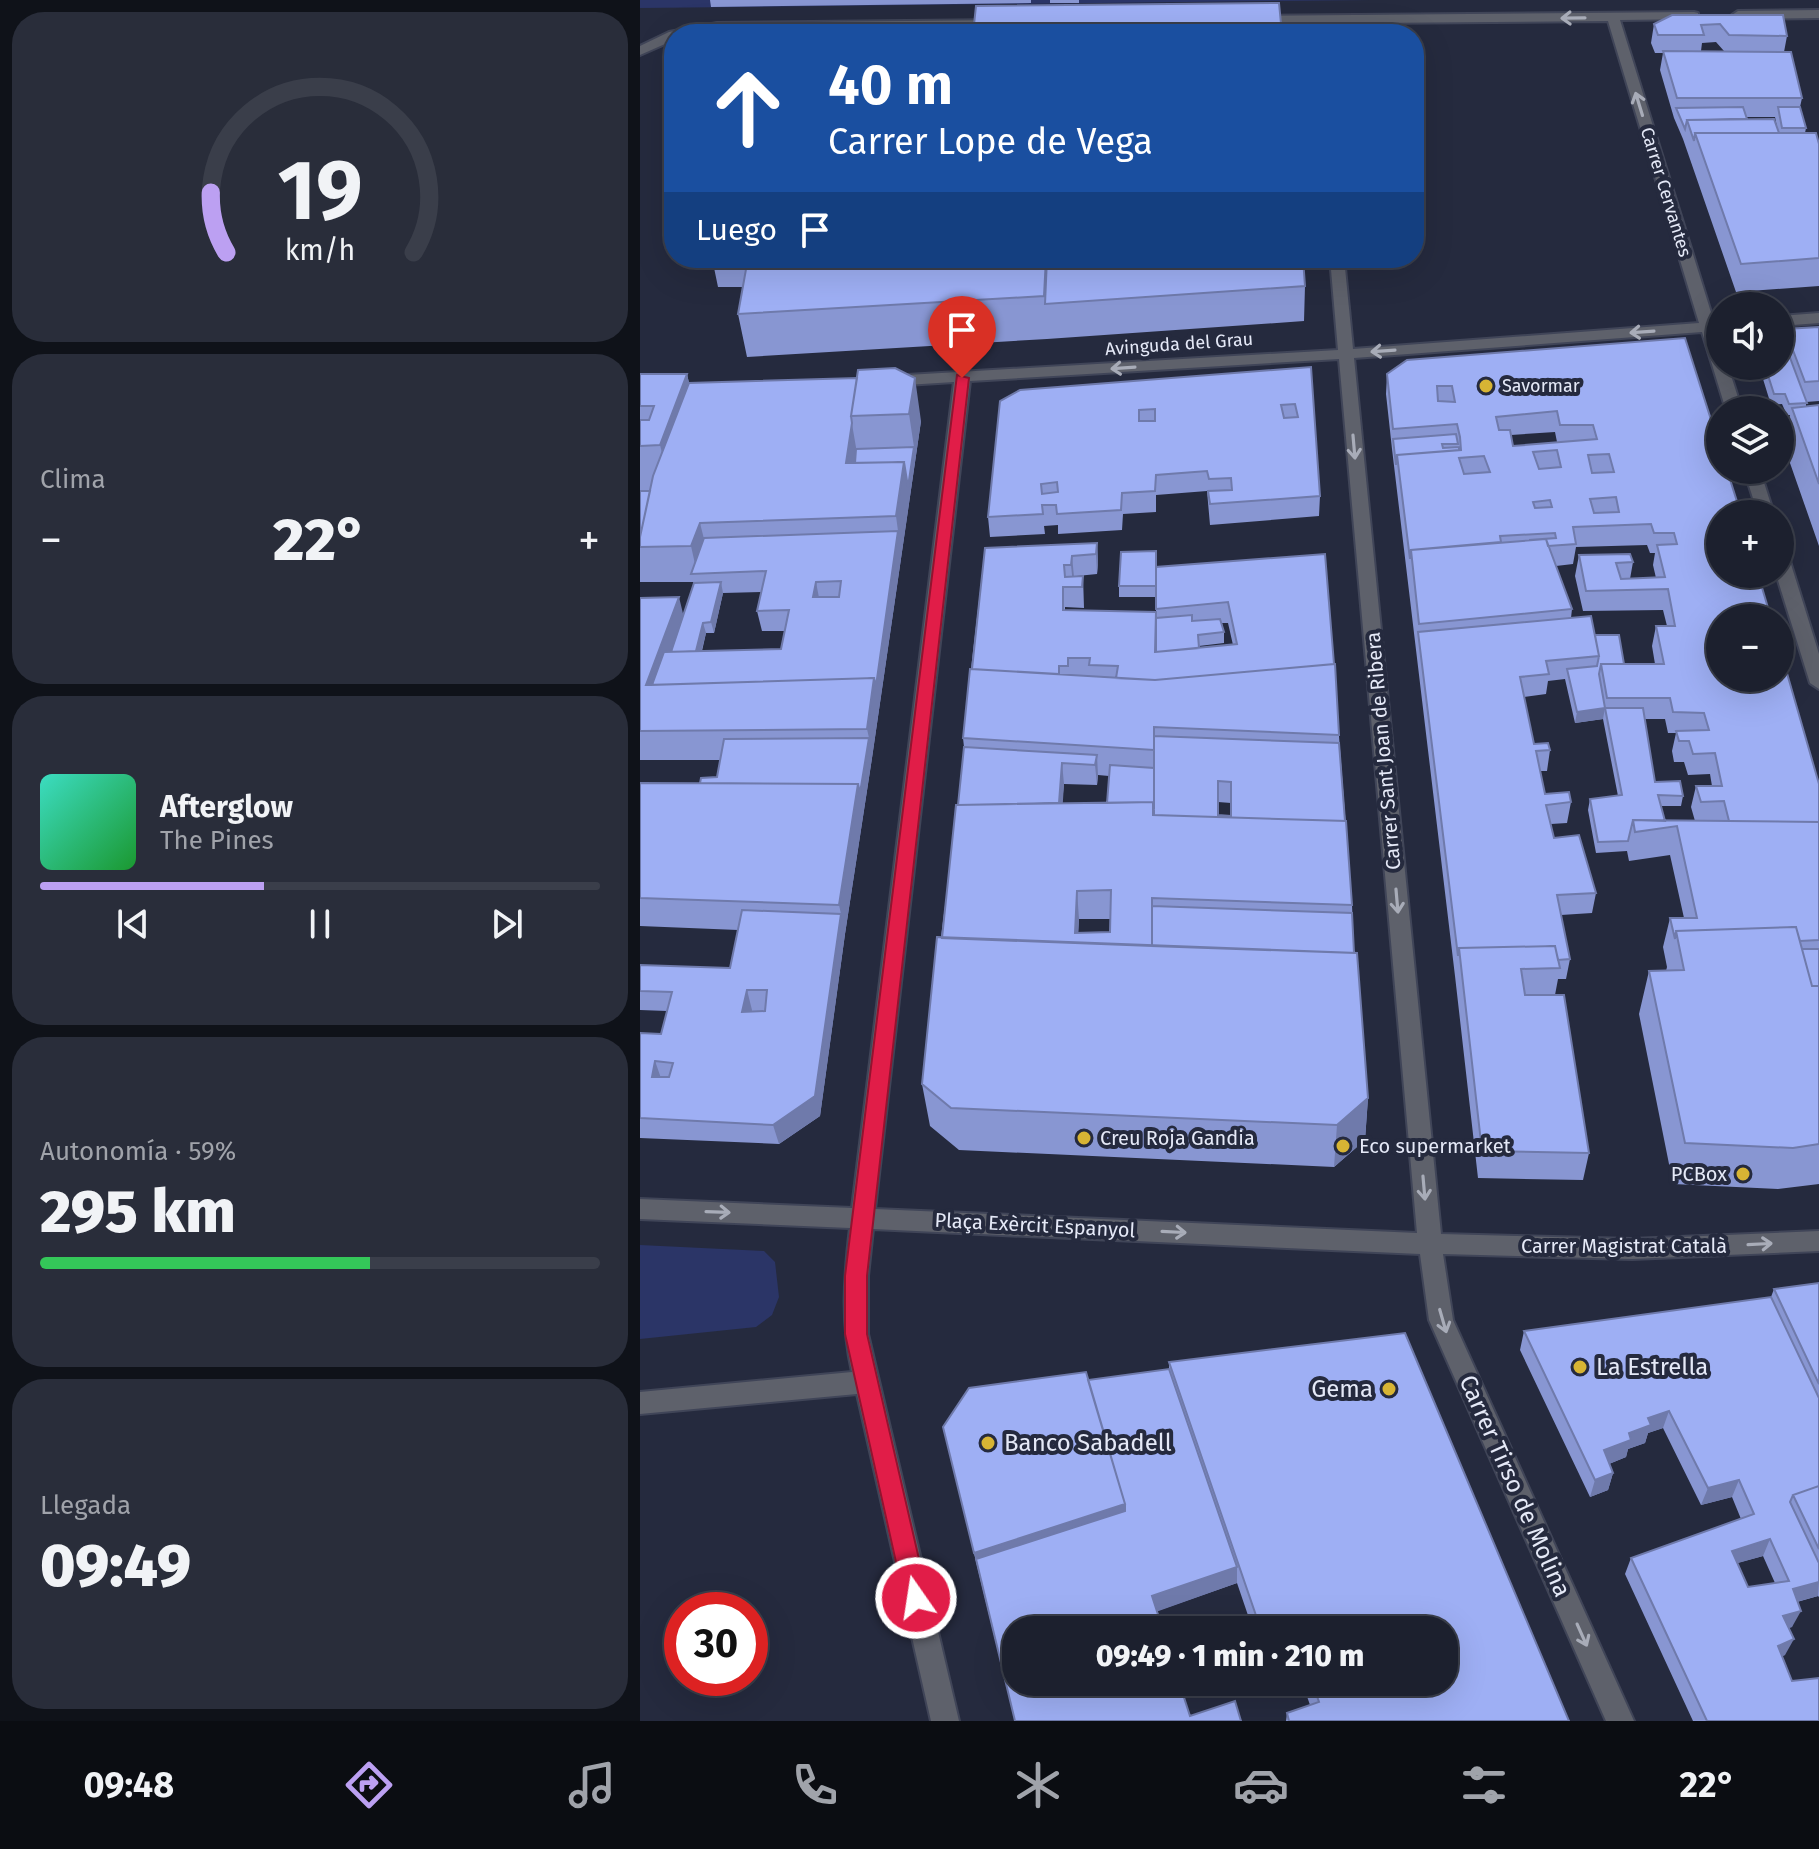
<!DOCTYPE html>
<html lang="es">
<head>
<meta charset="utf-8">
<style>
  :root { --surface:#1c202e; --page:#292d3a; --text:#f1f3f6; --muted:#a0a3aa; --line:#3a3e4a; --accent:#bca0f2 }
  body { margin:0; font-family:"Fira Sans",sans-serif; background:var(--page); color:var(--text); height:100vh; display:flex; flex-direction:column; font-size:30px; white-space:nowrap }
  * { box-sizing:border-box; margin:0 }
  p { font-size:26px; color:var(--muted) }
  .icon { flex:none; width:44px; height:44px; fill:none; stroke:currentColor; stroke-width:2; stroke-linecap:round; stroke-linejoin:round }
  .map { position:relative; flex:1; overflow:hidden }
  .drawer { display:flex; flex-direction:column; gap:12px; padding:12px; background:#0f1219; width:640px }
  .drawer>* { flex:none }
  .hud { position:absolute; left:24px; top:24px; width:760px; height:244px; border-radius:32px; box-shadow:0 8px 32px #0002,0 0 0 2px var(--line); background:#1a4fa0; color:#fff; overflow:hidden }
  .controls { position:absolute; left:1066px; top:292px; display:grid; gap:16px }
  .controls a { display:grid; place-items:center; width:88px; height:88px; border-radius:50%; background:var(--surface); box-shadow:0 8px 32px #0002,0 0 0 2px var(--line); font-size:40px }
  .speed { position:absolute; left:24px; top:1592px; display:flex; gap:16px; font-size:40px; font-weight:700; text-align:center }
  .speed>* { display:grid; place-content:center; width:104px; height:104px; border-radius:50%; background:var(--surface); box-shadow:0 8px 32px #0002,0 0 0 2px var(--line); line-height:1 }
  .speed .limit { border:12px solid #d22; background:#fff; color:#111 }
  .pin { position:absolute; display:grid; place-items:center; width:68px; height:68px; color:#fff; margin:-82px -34px; border-radius:50% 50% 50% 0; rotate:-45deg; box-shadow:0 0 8px #0007 }
  .pin .icon { rotate:45deg }
  .me { position:absolute; width:88px; margin:-44px; rotate:347deg; stroke-linejoin:round; filter:drop-shadow(0 0 6px #0008) }
  .turn { display:flex; align-items:center; gap:28px; height:168px; padding:0 32px; font-size:36px }
  .turn .icon { width:104px; height:104px; stroke-width:2.5 }
  .turn b { display:block; font-size:56px; line-height:68px }
  .then { display:flex; align-items:center; height:76px; padding:0 32px; background:#0003; gap:16px; font-size:30px }
  .big { font-size:60px; font-weight:800; line-height:1.1 }
  .drawer .widget { flex:1; display:flex; flex-direction:column; justify-content:center; gap:12px; min-width:0; padding:0 28px; border-radius:32px; background:var(--page) }
  .drawer .dial { align-items:center; gap:0 }
  .dial svg { height:208px; overflow:visible; fill:none; stroke:var(--line); stroke-width:7; stroke-linecap:round; text-anchor:middle }
  .dial text { fill:var(--text); stroke:none }
  .song { display:flex; align-items:center; gap:24px }
  .cover { width:96px; height:96px; border-radius:12px; background:linear-gradient(135deg,hsl(170 70% 55%),hsl(130 70% 35%)) }
  .played { height:8px; border-radius:4px; background:linear-gradient(90deg,var(--accent) 40%,var(--line) 40%) }
  .keys { display:flex; justify-content:space-around; direction:ltr }
  .heat { display:flex; justify-content:space-between; align-items:center; font-size:44px; direction:ltr }
  .charge { height:12px; border-radius:6px; background:linear-gradient(90deg,#34c759 59%,var(--line) 0) }
  .trip { position:absolute; left:362px; top:1616px; width:456px; height:80px; border-radius:32px; background:var(--surface); box-shadow:0 8px 32px #0002,0 0 0 2px var(--line); font-weight:800; line-height:80px; text-align:center }
  .menu { display:flex; height:128px; justify-content:space-around; align-items:center; background:#0b0d12; color:var(--muted) }
  .menu .icon { width:56px; height:56px }
  .menu .selected { color:var(--accent) }
  .menu b { font-size:36px; color:var(--text) }
  main { display:flex; flex:1; min-height:0 }
  .map>svg:first-child { display:block }
  .green { fill:#2b3567 }
  .lines { fill:none; stroke-linecap:round; stroke-linejoin:round }
  .minor-casing { stroke:#404558; stroke-width:4 }
  .minor { fill:#5e616b; fill-rule:evenodd }
  .wall { fill:#8896d2; fill-rule:evenodd }
  .shaded-wall { fill:#6f7aab }
  .building { fill:#9eaff4; stroke:#6f7aab; stroke-width:2; fill-rule:evenodd }
  .oneway { stroke:#a8acb8 }
  .route { fill:#e11d48; stroke:#92132f; stroke-width:2 }
  .poi-dot { fill:#d7b434; stroke:#252a3e; stroke-width:3 }
  .labels { text-anchor:middle; dominant-baseline:central; stroke-width:8; stroke-linejoin:round; paint-order:stroke }
  .far-street-label { font-size:18px; fill:#e5e9f7; stroke:#252a3e }
  .far-poi-label { font-size:18px; fill:#e5e9f7; stroke:#252a3e; text-anchor:start }
  .street-label { font-size:20px; fill:#e5e9f7; stroke:#252a3e }
  .poi-label { font-size:20px; fill:#e5e9f7; stroke:#252a3e; text-anchor:start }
  .near-poi-label { font-size:24px; fill:#e5e9f7; stroke:#252a3e; text-anchor:start }
  .near-street-label { font-size:24px; fill:#e5e9f7; stroke:#252a3e }
</style>
</head>
<body>
<main>
<section class="drawer">
<div class="widget dial"><svg viewBox="0 0 100 80">
<path d="M14 69A42 42 0 1 1 86 69"/>
<path d="M14 69A42 42 0 0 1 8 46" stroke="#bca0f2"/>
<text x="50" y="56" font-size="32" font-weight="700">19</text>
<text x="50" y="72" font-size="11">km/h</text>
</svg></div>
<div class="widget"><p>Clima</p>
<div class="heat"><a>−</a><b class="big">22°</b><a>+</a></div>
</div>
<div class="widget">
<div class="song"><i class="cover"></i><div><b>Afterglow</b><p>The Pines</p></div></div>
<div class="played"></div>
<div class="keys"><svg class="icon" aria-label="previous" viewBox="0 0 24 24"><path d="M18 5L8 12l10 7zM5 5v14"/></svg><svg class="icon" aria-label="pause" viewBox="0 0 24 24"><path d="M8 5v14M16 5v14"/></svg><svg class="icon" aria-label="next" viewBox="0 0 24 24"><path d="M6 5l10 7-10 7zM19 5v14"/></svg></div>
</div>
<div class="widget"><p>Autonomía · 59%</p><b class="big">295 km</b><div class="charge"></div></div>
<div class="widget"><p>Llegada</p><b class="big">09:49</b></div>
</section>
<div class="map">
<svg width="1179" height="1721" viewBox="0 0 1179 1721">
  <rect width="100%" height="100%" fill="#252a3e"/>
  <path class="green" d="M0 0H730L0 8Z
    M0 1245 124 1251 135 1262 139 1297 132 1315 116 1327 0 1339Z"/>
  <g class="lines">
    <defs>
      <path id="minor" d="M1179 10V18L1098 19 1092 15 1098 11Z
        M1054 12 1058 13V19L980 20 1074 322 1080 321V331H1077L1080 366H1088L1102 410H1086L1062 332 714 358 801 1234 992 1239 1179 1231V1251L992 1259 803 1254 813 1320 994 1721H966L789 1320 780 1254 233 1229 228 1276V1334L319 1721H291L217 1394 0 1414V1392L212 1372C201 1324 204 1277 210 1228L0 1219V1199L212 1208 314 382 250 386 242 381 250 376 698 350 690 258H704L713 349 1059 323 968 21 614 24 608 20 614 16ZM699 359 777 1233 235 1209 330 381Z
        M362 20 366 21V27L34 34V40L0 55V46L29 32 77 23Z
        M1179 313V323L1140 326V316Z
        M1104 470H1120L1134 514H1118Z
        M1140 552 1149 558 1179 654V689L1170 683 1136 574H1140Z"/>
    </defs>
    <use href="#minor" class="minor-casing"/>
    <use href="#minor" class="minor"/>
  </g>
  <path class="wall" d="M70 0H391V3L71 7Z
    M410 0H439V3H410Z
    M1032 15 1147 36 1144 52 1162 98 1160 107 1166 128 1165 133 1179 144V286L1096 292 1043 139 1034 118 1020 70 1023 53H1015L1011 43 1014 24ZM1076 42 1084 51H1061L1062 43ZM1106 117H1135L1137 127 1107 119Z
    M72 258H663L665 286 664 321 407 339 107 357 98 314 103 287H78Z
    M1179 327V401L1166 402V406L1179 405V546L1143 443 1150 415H1147L1142 404 1131 405 1119 366H1140L1145 329Z
    M1045 338 1179 784V1184L1138 1189 1033 1184 999 1014 1009 971H1026L1027 967 1023 947 1030 918H1044L1030 855 989 861 987 851 956 853 948 810 950 799 978 796 963 719 935 723 925 679 908 681 906 694 884 697 894 744 910 750 907 771H900L905 794 931 802 927 823 911 824 914 838 956 893 952 913 921 915 930 959 926 979H918L915 995 949 1153 943 1180 838 1178 815 976 752 449 746 394 747 374ZM915 432 917 442 873 446 871 435ZM1007 545 1010 553H1015L1013 565 1016 578 990 579 993 562 939 555 935 576 943 611 1023 610 1027 626H1016L1012 646 1015 664H984L955 635 931 618 932 609 916 566 933 564 936 547ZM1005 719H1025L1028 733H1036L1032 751 1034 762H1044L1048 775 1070 774 1072 786H1056L1051 807 1055 821H1025L1021 806H1041L1043 796 1015 782Z
    M671 367 680 496 679 516 570 525 567 491 516 495V512L483 514 482 530 418 534V525L404 526 405 534 350 537 348 517 360 401Z
    M0 374H47L49 383 217 378 281 421 232 758 205 934 180 1116 139 1144 0 1138V1033L21 1034 27 1011 0 1010V965L90 968 98 930 0 926V783H60L77 777 80 760H0V598L43 615 54 583 53 582H0V491H10V490H0ZM121 592 117 611 122 631H145L141 649 62 651 66 633H74L83 593Z
    M457 543 458 563 457 574 437 576H443L444 608 425 607V610L516 612V597H479V586L516 573 685 554 712 905 714 953 728 1098 725 1140 694 1167 319 1150 290 1126 282 1084 318 805 324 747 323 738 345 548ZM582 623H588L593 645 559 648V646L584 643V632ZM458 775 469 776 467 803H422L424 784 457 785ZM578 802 591 803V816L578 815ZM439 919H470V932L438 933Z
    M1179 1283V1597L1178 1596 1157 1602 1152 1627 1148 1628 1145 1655 1142 1656 1152 1681 1179 1721H1053L985 1574 991 1558 1101 1519 1092 1497 1061 1505 1023 1428 1008 1433 1005 1443 988 1449 986 1457 969 1464 973 1473 968 1490 950 1497 880 1350 884 1331 1131 1297 1134 1289ZM1123 1556 1135 1583 1108 1587 1097 1563Z
    M529 1362 929 1721H646L647 1713 670 1705 662 1682H804V1630H613L597 1583 517 1611 550 1716 375 1721 303 1427 448 1380 529 1369Z"/>
  <path class="shaded-wall" d="M47 374 57 418 31 489 20 445Z
    M275 378 281 421 232 758 205 934 180 1116 139 1144 133 1125 201 914 199 905 218 784 229 738 227 729 234 678 258 531 256 516 264 462 274 447 269 414Z
    M212 424 218 459 216 473 206 463Z
    M60 523 69 559 57 573 51 546Z
    M457 543 458 563 457 574 456 554Z
    M432 556 434 577 433 585 431 565Z
    M81 582 83 593 74 633 71 622Z
    M176 582 180 603 173 597Z
    M39 597 46 626 22 693 6 685Z
    M63 623 66 633 56 673 53 662Z
    M965 708 963 719 935 723 937 712Z
    M457 755 458 775 457 785 455 765Z
    M422 763 424 784 421 831 419 811Z
    M437 891 439 919 437 961 435 933Z
    M107 990 112 1010 108 1032 102 1012Z
    M15 1061 22 1081 12 1077Z
    M728 1098 725 1140 694 1167 697 1125Z
    M1029 1411 1023 1428 1008 1433 1005 1443 988 1449 986 1457 959 1468 964 1450 1008 1418Z
    M973 1473 968 1490 950 1497 955 1480Z
    M1099 1480 1092 1497 1061 1505 1068 1488Z
    M485 1504 487 1528 340 1576 334 1553Z
    M1130 1539 1123 1556 1084 1567 1092 1551Z
    M597 1567V1583L513 1613 512 1596Z
    M1179 1582 1178 1596 1145 1605 1153 1589Z
    M1161 1611 1152 1627 1135 1632 1143 1616Z
    M1154 1639 1145 1655 1130 1661 1138 1646Z"/>
  <path class="building" d="M639 3 642 34H333L336 6Z
    M1032 15H1143L1147 36 1089 35 1080 24 1061 25 1064 35H1018L1014 24Z
    M1023 51 1151 52 1162 98H1037Z
    M1103 107 1107 119 1047 120 1045 129 1036 108Z
    M1138 107H1160L1166 128H1142Z
    M1134 119 1139 133H1055L1054 141 1047 120Z
    M1055 133H1176L1179 144V258L1101 264Z
    M108 258H406L404 296 98 314Z
    M407 258H663L665 286 405 304Z
    M1179 327V381L1165 382 1145 329Z
    M1045 338 1080 448V470H1087L1101 514H1080V574H1118L1131 618H1080V678H1140V649L1179 784V822L1089 821 1084 801 1061 802 1056 786H1082L1075 753 1053 754 1049 741H1039L1036 731 1069 730 1064 713 1033 712 1030 698H967L961 664H1024L1016 626H1035L1028 589 946 591 939 555 990 554 993 562 976 563 981 579 1025 577 1017 545 1037 544 1034 533H1014L1011 524 933 527 936 544 908 546 906 539 889 540 916 538 915 533 860 536 861 542 771 550 770 559 757 455 821 450 820 437 817 424 753 429 747 374 767 360ZM911 379H924L927 392H913ZM797 386H812L815 402 798 401ZM917 411 920 425H953L957 439 873 446 870 430H859L856 417ZM917 450 921 467 899 469 893 452ZM969 454 974 472 952 473 948 455ZM844 456 850 472 824 474 819 458ZM976 497 979 512 954 513 950 499ZM910 500 912 507 895 508 893 502Z
    M1140 339H1143L1167 403 1149 404 1145 394H1134L1125 366H1140Z
    M671 367 680 496 570 504 568 491 592 490 591 478 569 479 567 471 516 475 515 491 482 493 481 510 417 514 416 505H402L403 514 348 517 360 401 380 390ZM655 404 658 417 644 418 641 405ZM515 409V421H499V410ZM417 482 418 492 402 494 401 484Z
    M255 368 275 378 269 414 211 416 218 370Z
    M0 374H47L20 445 0 446V420H9L14 406H0Z
    M217 378 211 416 212 423 206 463 264 462 256 516 60 523 51 546 0 547V537L13 476 49 383Z
    M1179 405V484L1152 408Z
    M816 434 818 444H802L803 448 819 447V450L757 455 756 465 753 439Z
    M274 447 268 487 264 462 215 463 216 449Z
    M0 491H10L0 537Z
    M258 531 236 686 234 678 12 685 24 652 141 649 149 610 117 611 126 571 51 574 64 538ZM201 581 199 597H173L176 582Z
    M906 539 932 609 779 624 771 550Z
    M457 543 456 554 432 556 431 565H424L425 577 443 576 442 587H423V610L516 612 515 652 597 644 588 602 516 609V567L685 554 694 664 515 680 476 678 478 666 449 665 450 658H428V666H419V674L332 669 345 548Z
    M516 551V586H479L481 552Z
    M81 582 71 622 63 623 56 651 31 652 54 583Z
    M39 597 6 685 234 678 227 729 0 731V598Z
    M552 615V621L580 619 584 632 558 635 559 648 516 652V618Z
    M951 616 959 656 906 661 909 674 880 677 894 744 908 743 910 750 896 751 905 794 929 792 931 802 906 805 914 838 939 835 956 893 917 895 930 959 918 960 915 946 819 948 818 956 778 632Z
    M955 635H979L984 664H961L959 674 965 708 937 712 927 669 957 666 959 656Z
    M695 664 699 735 514 727V750L323 738 330 669 515 680Z
    M965 708H1003L1015 782 1040 781 1043 796 1018 795 1025 821 993 820 988 841 958 842 950 799 982 795Z
    M514 736 699 743 705 821 514 815ZM578 781 591 782V816L578 815Z
    M229 738 220 793 218 784 60 783 61 778 77 777 84 739Z
    M324 747 457 755 455 765 422 763 419 803 318 805Z
    M470 765 514 768V809L513 802 467 803Z
    M0 783 218 784 199 905 0 898Z
    M513 802V815L706 821 712 905 512 898V946L302 938 316 805ZM471 890 470 932 435 933 437 891Z
    M993 820 1179 822V940L1160 941 1156 927 1036 931 1035 939 1030 918H1057L1037 826 995 832Z
    M512 906 712 913 714 953 512 946Z
    M102 910 201 914 175 1096 133 1125 0 1118V1033L21 1034 32 992 0 991V965L90 968ZM107 990H127L125 1011 102 1012ZM15 1061 33 1063 29 1077H12Z
    M1156 927 1172 986H1179V1144L1153 1148 1045 1143 1009 971 1044 970 1036 931Z
    M297 937 717 953 728 1098 697 1125 311 1108 282 1084Z
    M915 946 920 968 881 969 885 995H924L949 1153 842 1151 819 948Z
    M1162 949H1179V986H1172Z
    M1179 1283V1384L1134 1289Z
    M1131 1297 1179 1398V1486L1153 1495 1150 1502 1179 1563V1582L1153 1589 1161 1611 1143 1616 1154 1639 1138 1646 1152 1681 1179 1678V1721H1067L991 1558 1114 1514 1099 1480 1068 1488 1029 1411 1008 1418 1011 1425 989 1433 991 1440 964 1450 973 1473 955 1480 884 1331ZM1130 1539 1149 1581 1108 1587 1092 1551Z
    M765 1333 929 1721H649L647 1713 679 1702 672 1682H804V1630H621L529 1362Z
    M529 1369 597 1567 512 1596 523 1630H376V1682H539L550 1716 595 1701 601 1721H375L336 1559 485 1511V1504L448 1380Z
    M446 1372 485 1504 334 1553 303 1427 329 1388Z
    M1179 1486V1549L1153 1495Z"/>
  <defs><path id="oneway-shaft" d="M-6 0H5M1.5-3L5.5 0L1.5 3" fill="none" stroke-width="1.6" stroke-linecap="round" stroke-linejoin="round" transform="scale(2)"/></defs>
  <g class="oneway">
    <use href="#oneway-shaft" transform="translate(933 18) rotate(179)"/>
    <use href="#oneway-shaft" transform="translate(999 104) rotate(-107)"/>
    <use href="#oneway-shaft" transform="translate(1002 332) rotate(176)"/>
    <use href="#oneway-shaft" transform="translate(743 351) rotate(176)"/>
    <use href="#oneway-shaft" transform="translate(483 368) rotate(176)"/>
    <use href="#oneway-shaft" transform="translate(714 447) rotate(85)"/>
    <use href="#oneway-shaft" transform="translate(757 901) rotate(85)"/>
    <use href="#oneway-shaft" transform="translate(784 1188) rotate(85)"/>
    <use href="#oneway-shaft" transform="translate(78 1212) rotate(2)"/>
    <use href="#oneway-shaft" transform="translate(534 1232) rotate(3)"/>
    <use href="#oneway-shaft" transform="translate(1120 1244) rotate(-3)"/>
    <use href="#oneway-shaft" transform="translate(803 1321) rotate(74)"/>
    <use href="#oneway-shaft" transform="translate(942 1635) rotate(66)"/>
  </g>
  <path class="route" d="M317 375 329 378 227 1276V1334L288 1598 285 1606 276 1609 268 1606 264 1598 205 1334V1276Z"/>
  <g class="poi-dot">
    <circle cx="846" cy="386" r="8"/>
    <circle cx="444" cy="1138" r="8"/>
    <circle cx="703" cy="1146" r="8"/>
    <circle cx="1103" cy="1174" r="8"/>
    <circle cx="940" cy="1367" r="8"/>
    <circle cx="749" cy="1389" r="8"/>
    <circle cx="348" cy="1443" r="8"/>
  </g>
  <g class="labels">
    <g class="far-street-label">
      <text transform="translate(1026 192) rotate(73)">Carrer Cervantes</text>
      <text transform="translate(539 344) rotate(-4)">Avinguda del Grau</text>
    </g>
    <g class="far-poi-label">
      <text x="862" y="386">Savormar</text>
    </g>
    <g class="street-label">
      <text transform="translate(743 751) rotate(-95)">Carrer Sant Joan de Ribera</text>
      <text transform="translate(395 1225) rotate(3)">Plaça Exèrcit Espanyol</text>
      <text x="984" y="1246">Carrer Magistrat Català</text>
    </g>
    <g class="poi-label">
      <text x="460" y="1138">Creu Roja Gandia</text>
      <text x="719" y="1146">Eco supermarket</text>
      <text x="1087" y="1174" text-anchor="end">PCBox</text>
    </g>
    <g class="near-poi-label">
      <text x="956" y="1367">La Estrella</text>
      <text x="733" y="1389" text-anchor="end">Gema</text>
      <text x="364" y="1443">Banco Sabadell</text>
    </g>
    <g class="near-street-label">
      <text transform="translate(875 1486) rotate(66)">Carrer Tirso de Molina</text>
    </g>
  </g>
</svg>
<div class="controls">
<a><svg class="icon" aria-label="sound" viewBox="0 0 24 24"><path d="M4 9h4l5-4v14l-5-4H4zM17 9q2 3 0 6"/></svg></a>
<a><svg class="icon" aria-label="layers" viewBox="0 0 24 24"><path d="M12 4l9 5-9 5-9-5zM3 14l9 5 9-5"/></svg></a>
<a>+</a>
<a>−</a>
</div>
<div class="speed"><div class="limit">30</div></div>
<div class="pin" style="left:322px;top:378px;background:#d93025"><svg class="icon" aria-label="arrive" viewBox="0 0 24 24"><path d="M6 21V4h12l-3 4 3 4H6"/></svg></div>
<svg class="me" style="left:276px;top:1598px" viewBox="-20 -20 40 40"><circle r="17" fill="#e11d48" stroke="#fff" stroke-width="3"/><path d="M0-11L8 9 0 5-8 9z" fill="#fff"/></svg>
<div class="trip">09:49 · 1 min · 210 m</div>
<div class="hud">
<div class="turn"><svg class="icon" aria-label="ahead" viewBox="0 0 24 24"><path d="M12 20V5M6 11l6-6 6 6"/></svg><div><b>40 m</b>Carrer Lope de Vega</div></div>
<div class="then">Luego<svg class="icon" aria-label="arrive" viewBox="0 0 24 24"><path d="M6 21V4h12l-3 4 3 4H6"/></svg></div>
</div>
</div>
</main>
<nav class="menu">
<b>09:48</b>
<svg class="icon selected" aria-label="directions" viewBox="0 0 24 24"><path d="M12 3l9 9-9 9-9-9zM9 14v-3h6M13 9l2 2-2 2"/></svg>
<svg class="icon" aria-label="music" viewBox="0 0 24 24"><path d="M9 18V5l10-2v13"/><circle cx="6" cy="18" r="3"/><circle cx="16" cy="16" r="3"/></svg>
<svg class="icon" aria-label="phone" viewBox="0 0 24 24"><path d="M5 4h4l2 5-3 2q2 4 5 5l2-3 5 2v4C11 20 4 13 5 4z"/></svg>
<svg class="icon" aria-label="climate" viewBox="0 0 24 24"><path d="M12 3v18M4 7l16 10M4 17L20 7"/></svg>
<svg class="icon" aria-label="car" viewBox="0 0 24 24"><path d="M5 17H2v-5l4-1 3-4h7l3 4 3 1v5h-3M9 17h6M6 11h13"/><circle cx="7" cy="17" r="2"/><circle cx="17" cy="17" r="2"/></svg>
<svg class="icon" aria-label="filters" viewBox="0 0 24 24"><path d="M4 7h16M4 17h16"/><circle cx="9" cy="7" r="2"/><circle cx="15" cy="17" r="2"/></svg>
<b>22°</b>
</nav>
</body>
</html>
